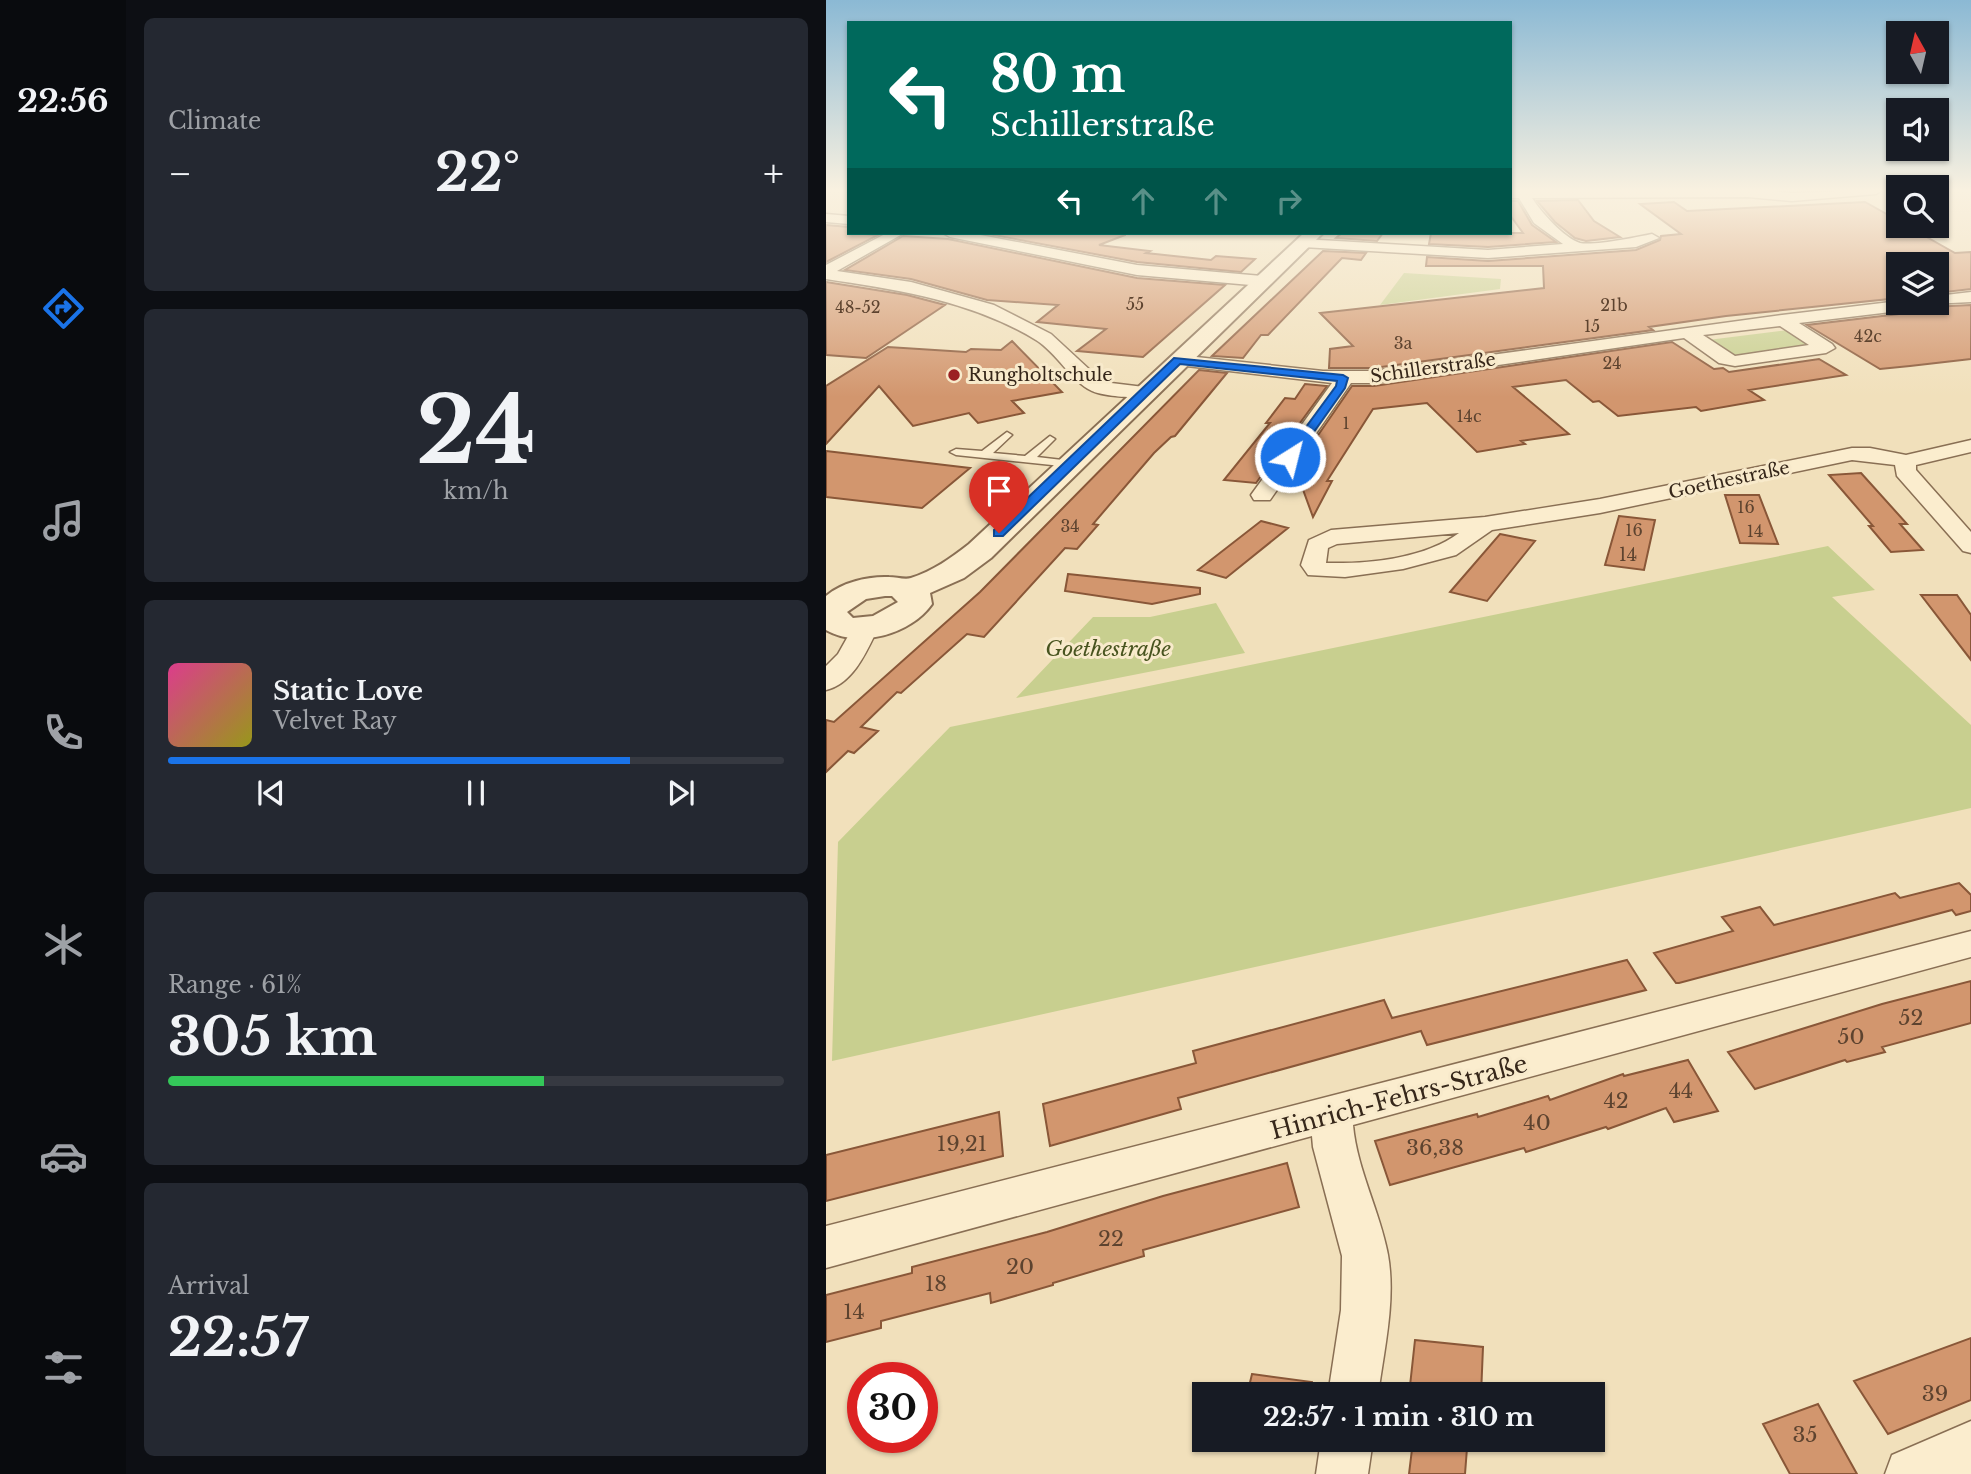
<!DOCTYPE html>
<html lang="en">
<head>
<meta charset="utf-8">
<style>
  :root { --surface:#171b24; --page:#242831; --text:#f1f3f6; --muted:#9ea1a6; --line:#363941; --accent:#1a73e8 }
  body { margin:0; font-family:"Libre Baskerville",serif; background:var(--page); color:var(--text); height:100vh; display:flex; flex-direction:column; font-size:26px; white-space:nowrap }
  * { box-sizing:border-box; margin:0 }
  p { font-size:23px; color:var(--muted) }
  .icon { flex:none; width:38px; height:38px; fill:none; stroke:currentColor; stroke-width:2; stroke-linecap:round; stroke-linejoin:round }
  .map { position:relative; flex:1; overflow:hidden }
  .sheet { display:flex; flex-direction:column; gap:18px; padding:18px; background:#0d0f14; width:700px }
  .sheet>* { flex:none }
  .top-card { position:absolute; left:21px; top:21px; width:665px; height:214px; border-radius:0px; box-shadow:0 2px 5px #0004; background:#00695c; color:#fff; overflow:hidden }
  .needle { width:46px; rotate:352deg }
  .tools { position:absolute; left:1060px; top:21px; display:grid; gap:14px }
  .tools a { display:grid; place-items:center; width:63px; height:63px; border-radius:0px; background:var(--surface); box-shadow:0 2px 5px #0004; font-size:35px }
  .speed { position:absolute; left:21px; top:1362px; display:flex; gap:14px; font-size:35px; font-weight:700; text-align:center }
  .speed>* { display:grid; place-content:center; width:91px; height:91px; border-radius:50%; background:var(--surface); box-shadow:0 2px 5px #0004; line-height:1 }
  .speed .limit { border:10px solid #d22; background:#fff; color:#111 }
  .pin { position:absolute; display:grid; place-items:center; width:60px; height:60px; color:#fff; margin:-72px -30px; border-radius:50% 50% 50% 0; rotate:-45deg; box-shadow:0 0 7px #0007 }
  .pin .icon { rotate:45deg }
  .me { position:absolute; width:77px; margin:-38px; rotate:36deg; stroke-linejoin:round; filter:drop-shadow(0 0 5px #0008) }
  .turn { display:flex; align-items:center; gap:24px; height:147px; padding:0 28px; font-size:32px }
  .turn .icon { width:91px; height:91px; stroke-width:2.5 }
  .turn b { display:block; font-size:49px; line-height:60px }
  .lanes { display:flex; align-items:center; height:66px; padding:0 28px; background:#0003; justify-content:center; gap:35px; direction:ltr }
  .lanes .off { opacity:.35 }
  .big { font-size:52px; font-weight:800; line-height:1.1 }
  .sheet .widget { flex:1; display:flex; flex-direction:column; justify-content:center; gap:10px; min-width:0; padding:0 24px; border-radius:10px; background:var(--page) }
  .sheet .dial { align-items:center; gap:0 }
  .dial b { font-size:91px; line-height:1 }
  .song { display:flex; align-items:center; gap:21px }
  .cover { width:84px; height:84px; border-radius:10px; background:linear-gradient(135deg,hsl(330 70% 55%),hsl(60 70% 35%)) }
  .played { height:7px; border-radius:4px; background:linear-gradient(90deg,var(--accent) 75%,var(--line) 75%) }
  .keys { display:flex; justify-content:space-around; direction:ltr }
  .heat { display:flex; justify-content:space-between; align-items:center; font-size:38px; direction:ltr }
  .charge { height:10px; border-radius:5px; background:linear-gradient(90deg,#34c759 61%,var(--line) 0) }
  .trip { position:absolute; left:366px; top:1382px; width:413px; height:70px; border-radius:0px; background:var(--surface); box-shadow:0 2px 5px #0004; font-weight:800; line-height:70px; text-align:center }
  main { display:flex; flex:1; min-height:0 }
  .tabs { display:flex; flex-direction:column; width:126px; justify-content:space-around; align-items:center; background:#090b0e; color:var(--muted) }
  .tabs .icon { width:49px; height:49px }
  .tabs .selected { color:var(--accent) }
  .tabs b { font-size:32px; color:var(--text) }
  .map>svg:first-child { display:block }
  .green { fill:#c8cf8f }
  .building { fill:#d2966e; stroke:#895738; stroke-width:2 }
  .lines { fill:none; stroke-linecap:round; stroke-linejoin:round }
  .service-casing { stroke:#896f54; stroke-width:3 }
  .minor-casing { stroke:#896f54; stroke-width:3 }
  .tertiary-casing { stroke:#896f54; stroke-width:4 }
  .service { fill:#fbedce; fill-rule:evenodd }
  .minor { fill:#fbedce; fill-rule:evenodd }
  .tertiary { fill:#fbedce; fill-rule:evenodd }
  .route { fill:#1a73e8; stroke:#114b97; stroke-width:2 }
  .poi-dot { fill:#9b2022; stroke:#f8eacb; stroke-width:2.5 }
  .labels { text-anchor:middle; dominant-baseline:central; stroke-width:6; stroke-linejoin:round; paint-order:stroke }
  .far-number-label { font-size:16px; fill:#5d432f }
  .far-street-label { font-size:18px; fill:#36271a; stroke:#f8eacb }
  .far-poi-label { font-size:18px; fill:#36271a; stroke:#f8eacb; text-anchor:start }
  .number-label { font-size:18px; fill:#5d432f }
  .park-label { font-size:21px; font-style:italic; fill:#48541f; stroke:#f8eacb }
  .near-number-label { font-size:21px; fill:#5d432f }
  .near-street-label { font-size:24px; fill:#36271a; stroke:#f8eacb }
</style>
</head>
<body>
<main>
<nav class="tabs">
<b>22:56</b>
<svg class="icon selected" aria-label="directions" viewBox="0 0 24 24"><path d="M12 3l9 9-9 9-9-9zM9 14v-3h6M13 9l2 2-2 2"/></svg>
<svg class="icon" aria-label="music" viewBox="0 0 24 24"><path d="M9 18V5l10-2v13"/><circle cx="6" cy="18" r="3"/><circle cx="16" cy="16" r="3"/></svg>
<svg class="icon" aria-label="phone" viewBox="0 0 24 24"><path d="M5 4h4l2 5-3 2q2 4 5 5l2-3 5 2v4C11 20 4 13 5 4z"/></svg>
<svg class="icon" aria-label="climate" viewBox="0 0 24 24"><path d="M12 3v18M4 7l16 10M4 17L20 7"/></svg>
<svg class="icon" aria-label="car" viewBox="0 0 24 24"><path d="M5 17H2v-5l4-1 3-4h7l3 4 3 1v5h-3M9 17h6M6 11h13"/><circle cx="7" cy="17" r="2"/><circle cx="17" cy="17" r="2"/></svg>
<svg class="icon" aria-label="filters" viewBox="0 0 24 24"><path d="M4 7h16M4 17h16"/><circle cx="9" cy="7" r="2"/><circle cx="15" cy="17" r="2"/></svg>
</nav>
<section class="sheet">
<div class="widget"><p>Climate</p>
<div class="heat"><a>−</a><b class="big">22°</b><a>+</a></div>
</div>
<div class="widget dial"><b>24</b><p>km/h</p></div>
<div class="widget">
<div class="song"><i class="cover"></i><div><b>Static Love</b><p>Velvet Ray</p></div></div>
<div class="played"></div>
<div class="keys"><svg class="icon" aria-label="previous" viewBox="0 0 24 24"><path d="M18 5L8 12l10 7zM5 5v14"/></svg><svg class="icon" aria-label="pause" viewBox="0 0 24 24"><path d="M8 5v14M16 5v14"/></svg><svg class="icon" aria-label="next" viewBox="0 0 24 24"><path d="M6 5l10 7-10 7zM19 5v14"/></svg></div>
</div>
<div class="widget"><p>Range · 61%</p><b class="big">305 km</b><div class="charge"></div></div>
<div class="widget"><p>Arrival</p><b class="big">22:57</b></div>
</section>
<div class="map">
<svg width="1145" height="1474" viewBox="0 0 1145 1474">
  <rect width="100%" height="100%" fill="#f1e0bb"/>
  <path class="green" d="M578 273 675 279 674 289 554 305Z
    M963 330 987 344 916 358 904 355 882 340Z
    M1002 546 1049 590 1006 597 1145 725V808L6 1061 12 842 124 727Z
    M390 603 419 653 190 698 267 617H324Z"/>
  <path class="building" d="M752 200 768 221 794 237 760 241 749 238 729 222 711 201Z
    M684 201H692L706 225 730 242 662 247 603 244 605 233H697L684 215Z
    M848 202 861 211 1039 202 1073 221V226H1081L1129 253 1145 252V289L1111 293V264H1073V298L900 316 823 327 827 330 548 368H503L504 349 527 346 494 313 718 288 717 266H600L601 257 662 261 810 250 834 240 835 236 855 234 814 204Z
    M0 225 23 227V233L52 235 0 262Z
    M157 233H299V235L273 245 324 251 320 253 385 260 390 256 429 259 415 272 311 262Z
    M516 233H557L551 241 510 238Z
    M77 236 122 239 311 278 399 285 317 357 251 351 280 329 211 322 232 305 161 300 85 279 19 270Z
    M497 251 540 253 535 260 516 258 442 335H435L417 358 386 356Z
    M0 282 81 295 119 305 40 358 0 355Z
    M1145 305V359L1084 366 1054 369 981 325 1098 311 1106 307Z
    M186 341 236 392 186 401 198 413 152 423 143 413 87 426 53 386 0 444V386L62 347 140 352 145 349 175 350Z
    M846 342 888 369 897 368 903 372 993 359 1020 375 923 390 938 400 875 411 870 407 792 416 773 401 767 402 740 380 687 387 743 434 695 441 699 444 651 452 601 403 547 409 501 481H506L487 517 476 487 457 486 526 386H548Z
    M373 370 401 373 349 436 345 437 328 453 267 524 272 525 251 549 239 548 158 637 141 634 75 693 71 692 35 727 52 731 28 753 22 751 0 772V720L8 722 154 592Z
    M479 384 501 386 430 483 398 480 444 423H440L459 398 469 399Z
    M0 451 144 468 96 508 0 497Z
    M1035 473 1081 524H1074L1097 550 1065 552 1043 526H1047L1003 475Z
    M899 495H933L952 544 914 543Z
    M793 516 829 520 818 570 779 565Z
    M435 521 462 528 400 578 372 570Z
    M674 534 709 541 661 601 624 592Z
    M242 574 374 588V594L326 604 239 591Z
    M1095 595H1131L1145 615V660Z
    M1133 883 1145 895V911L1130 915 1126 910 853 983H850L828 953 907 931 896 917 934 907 948 925 1069 893 1074 898Z
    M801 960 820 990 601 1045 595 1031 352 1098 355 1109 224 1146 217 1104 370 1063 367 1051 558 1000 566 1018Z
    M1145 981V1023L1056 1047 1059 1052 1021 1062 1019 1060 929 1089 902 1052 1056 1004Z
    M862 1060 892 1111 848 1122 840 1108 782 1129 780 1127 700 1152 698 1148 564 1185 549 1141 651 1114 652 1117 722 1096 724 1100 797 1074 798 1076Z
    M173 1112 177 1156 0 1201V1155Z
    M461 1163 473 1207 317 1250 318 1256 227 1283V1285L165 1303 164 1293 55 1321V1328L0 1342V1295L86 1273V1267L221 1232 337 1196Z
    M1145 1338V1400L1062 1434 1028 1381Z
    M589 1340 657 1347 655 1395H583Z
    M426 1374 486 1382 485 1395H421Z
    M992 1404 1031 1474H964L937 1424Z
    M587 1441 641 1448 639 1474H583Z"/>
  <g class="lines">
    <defs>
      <path id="service" d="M181 432 186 435 167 453 199 456 224 436 229 439 211 457 245 461 251 464 245 467 130 455 124 452 130 449 156 451Z"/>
      <path id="minor" d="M684 190H933L966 193 1056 190 1050 194 966 201 922 197 706 198C715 212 738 238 754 243 767 246 812 237 826 234L833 238 810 247 662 258 477 247 470 243 477 239 662 250 737 244 708 223 693 198H684Z
        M0 214 23 216V224L0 222Z
        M61 233H78L11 271 85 282 168 305 225 334 277 382 318 387 328 393C321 401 276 396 266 391 246 382 230 352 210 340 146 301 73 290 0 279V265Z
        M117 233H144L311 265 436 276 444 281 436 286 311 275 124 237Z
        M1145 292V302L1105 304 1098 308 973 323 1006 344 1009 348 1000 353 909 366 893 363 858 338 548 383H525L444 500H428L425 495 506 383 352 365 343 360 352 355 497 371H548L956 315 1073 301 1111 303V296ZM954 326 983 345 909 356 877 335Z
        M1145 440V452L1090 465V470L1145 532V553L1137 551 1071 476 1069 465 1026 460 774 513 666 530 630 555 577 569 519 577 482 575 475 565 483 540 505 530 659 517 774 499 1026 448H1044L1080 455ZM633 533C598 559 542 564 500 563L502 548 511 544Z
        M39 620 48 622 52 628C41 651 27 684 0 690V666L12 654 30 622Z
        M1145 931V957L527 1125C531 1170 554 1211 562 1255 570 1300 558 1350 552 1395H502L515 1310 516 1256 487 1147 486 1136 0 1268V1226Z
        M1145 1421V1474H1059L1066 1455Z
        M495 1440H547L542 1474H490Z"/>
      <path id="tertiary" d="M478 233H497L165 558 138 578 104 593 106 604C85 634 33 649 0 630V596C16 582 43 576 63 577 70 577 79 580 85 578 107 571 125 558 143 544ZM59 596H66L72 602 47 616 27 618 21 612 40 599Z"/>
    </defs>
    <use href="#service" class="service-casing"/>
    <use href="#minor" class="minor-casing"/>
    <use href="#tertiary" class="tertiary-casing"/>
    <use href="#service" class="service"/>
    <use href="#minor" class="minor"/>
    <use href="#tertiary" class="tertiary"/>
  </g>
  <linearGradient id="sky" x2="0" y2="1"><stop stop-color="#8bb9d4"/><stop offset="0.48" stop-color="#f9f1e0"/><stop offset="1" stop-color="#f9f1e0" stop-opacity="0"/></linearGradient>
  <rect width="1145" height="397" fill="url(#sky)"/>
  <path class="route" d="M348 358 517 375 522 378 519 388 468 460 464 461 458 457 510 386 511 381 354 364 177 536H168V530Z"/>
  <circle class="poi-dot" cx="128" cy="375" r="7"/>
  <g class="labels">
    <g class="far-number-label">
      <text x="309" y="304">55</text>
      <text x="788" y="305">21b</text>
      <text x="32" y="307">48-52</text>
      <text x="766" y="326">15</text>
      <text x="1042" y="336">42c</text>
      <text x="577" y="343">3a</text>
      <text x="786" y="363">24</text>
      <text x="643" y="416">14c</text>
      <text x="520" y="423">1</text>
      <text x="920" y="507">16</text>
      <text x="244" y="526">34</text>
      <text x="808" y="530">16</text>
      <text x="929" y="531">14</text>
    </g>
    <g class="far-street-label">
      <text transform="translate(607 368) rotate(-8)">Schillerstraße</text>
      <text transform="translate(903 480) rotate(-12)">Goethestraße</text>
    </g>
    <g class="far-poi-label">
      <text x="142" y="375">Rungholtschule</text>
    </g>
    <g class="number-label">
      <text x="802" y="555">14</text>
    </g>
    <g class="park-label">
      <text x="282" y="649">Goethestraße</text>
    </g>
    <g class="near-number-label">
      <text x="1085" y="1018">52</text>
      <text x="1025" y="1037">50</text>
      <text x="855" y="1091">44</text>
      <text x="790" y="1101">42</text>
      <text x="711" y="1123">40</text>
      <text x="136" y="1144">19,21</text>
      <text x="609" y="1148">36,38</text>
      <text x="285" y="1239">22</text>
      <text x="194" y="1267">20</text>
      <text x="110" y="1284">18</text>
      <text x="28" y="1312">14</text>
      <text x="1109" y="1394">39</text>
      <text x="979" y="1435">35</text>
    </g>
    <g class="near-street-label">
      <text transform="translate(573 1097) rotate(-15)">Hinrich-Fehrs-Straße</text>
    </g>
  </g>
</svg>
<div class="tools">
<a><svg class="needle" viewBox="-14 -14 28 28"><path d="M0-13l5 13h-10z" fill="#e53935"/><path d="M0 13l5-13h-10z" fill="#9ea1a6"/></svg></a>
<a><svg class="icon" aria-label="sound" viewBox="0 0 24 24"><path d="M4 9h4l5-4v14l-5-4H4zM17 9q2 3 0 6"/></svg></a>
<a><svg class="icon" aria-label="search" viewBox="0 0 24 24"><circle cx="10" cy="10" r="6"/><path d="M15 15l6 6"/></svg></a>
<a><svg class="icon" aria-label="layers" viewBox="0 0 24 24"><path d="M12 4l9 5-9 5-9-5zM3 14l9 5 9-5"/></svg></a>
</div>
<div class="speed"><div class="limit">30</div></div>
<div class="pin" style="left:173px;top:533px;background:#d93025"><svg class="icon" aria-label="arrive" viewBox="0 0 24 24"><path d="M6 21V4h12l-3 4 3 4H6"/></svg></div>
<svg class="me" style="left:464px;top:457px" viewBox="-20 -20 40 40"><circle r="17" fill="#1a73e8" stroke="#fff" stroke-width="3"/><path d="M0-11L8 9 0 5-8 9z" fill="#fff"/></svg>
<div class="trip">22:57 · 1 min · 310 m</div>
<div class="top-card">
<div class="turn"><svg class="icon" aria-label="left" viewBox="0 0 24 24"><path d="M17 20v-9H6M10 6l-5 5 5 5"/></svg><div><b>80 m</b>Schillerstraße</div></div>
<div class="lanes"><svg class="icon" aria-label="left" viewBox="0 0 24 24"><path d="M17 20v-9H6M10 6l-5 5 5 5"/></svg><svg class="icon off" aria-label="ahead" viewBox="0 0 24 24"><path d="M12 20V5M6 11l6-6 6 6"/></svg><svg class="icon off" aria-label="ahead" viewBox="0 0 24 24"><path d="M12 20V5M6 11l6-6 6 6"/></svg><svg class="icon off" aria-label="right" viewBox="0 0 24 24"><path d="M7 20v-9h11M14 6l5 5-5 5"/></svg></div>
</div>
</div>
</main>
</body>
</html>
